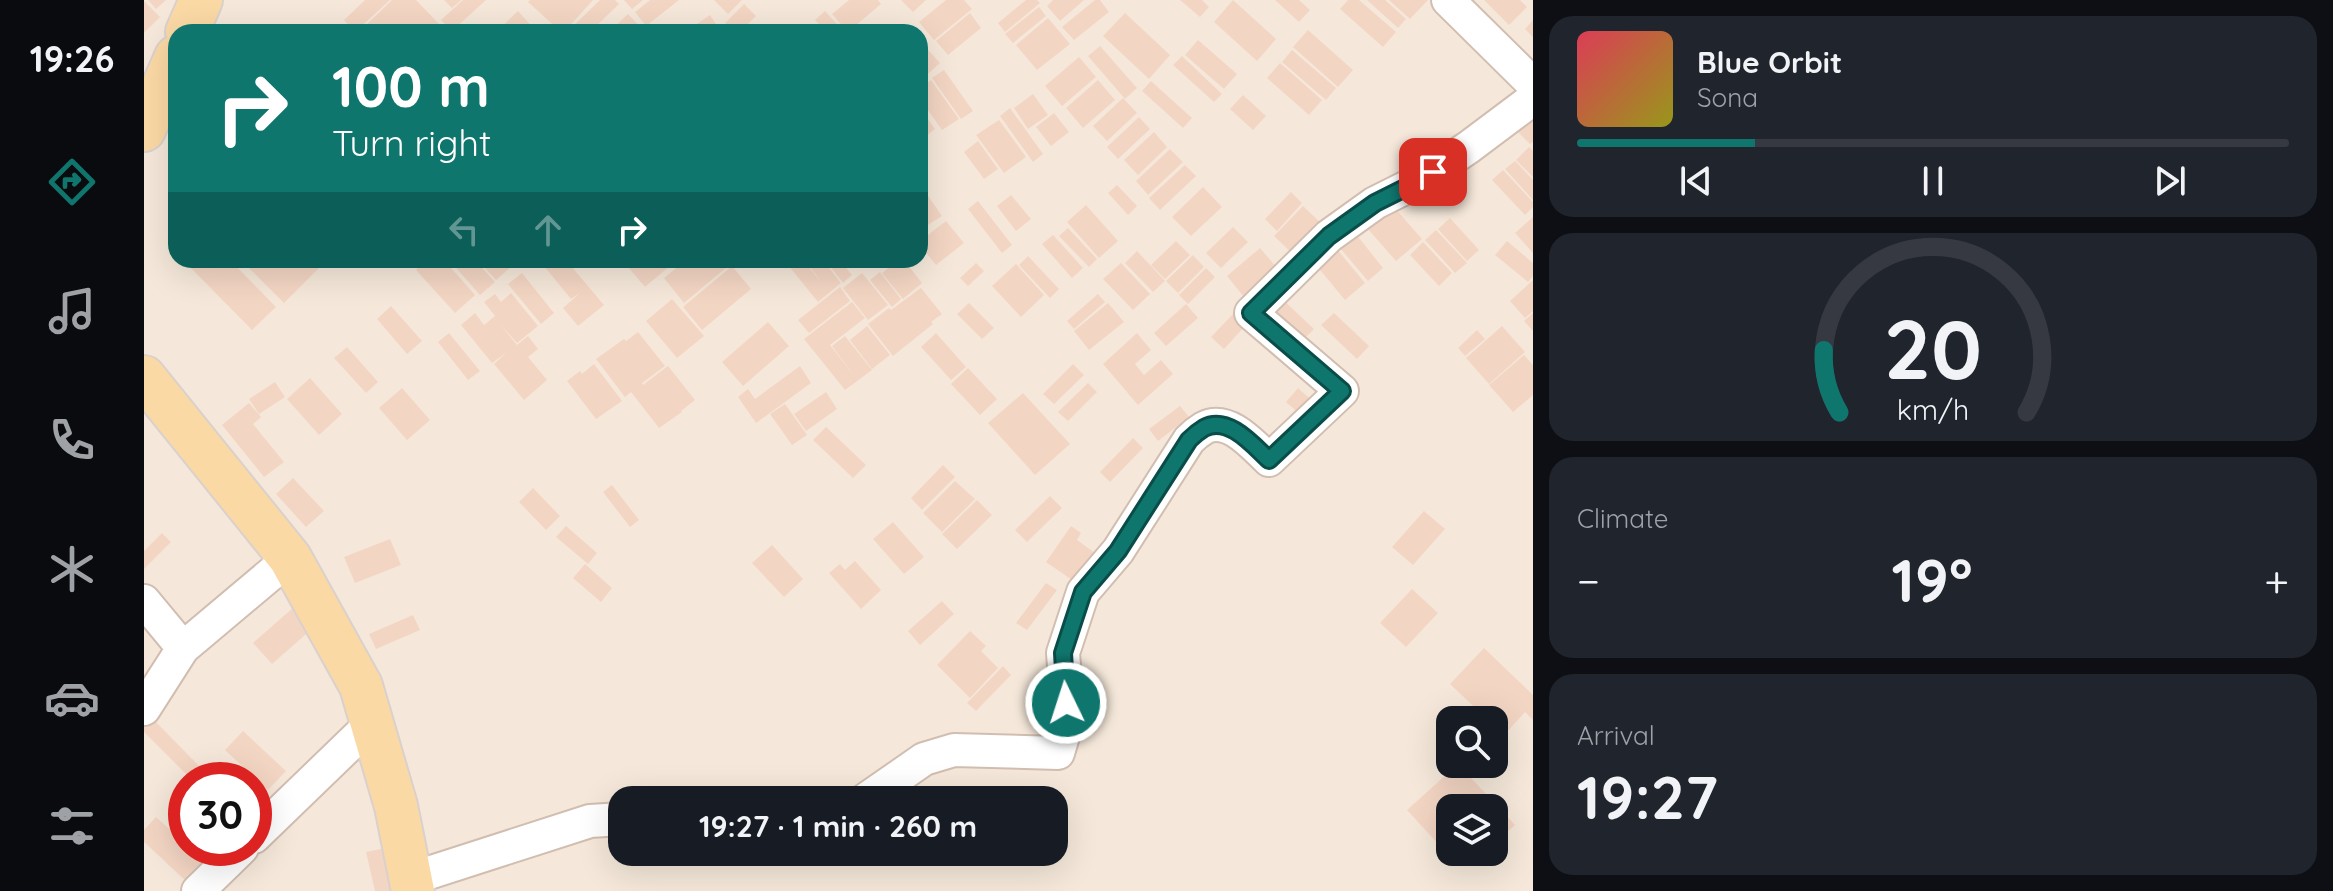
<!DOCTYPE html>
<html lang="en">
<head>
<meta charset="utf-8">
<style>
  :root { --surface:#171b24; --page:#20242c; --text:#f1f3f6; --muted:#9ea1a6; --line:#363941; --accent:#0f766e }
  body { margin:0; font-family:Quicksand,sans-serif; background:var(--page); color:var(--text); height:100vh; display:flex; flex-direction:column; font-size:30px; white-space:nowrap }
  * { box-sizing:border-box; margin:0 }
  p { font-size:26px; color:var(--muted) }
  .icon { flex:none; width:44px; height:44px; fill:none; stroke:currentColor; stroke-width:2; stroke-linecap:round; stroke-linejoin:round }
  .map { position:relative; flex:1; overflow:hidden }
  .drawer { display:flex; flex-direction:column; gap:16px; padding:16px; background:#0d0f14; width:800px }
  .drawer>* { flex:none }
  .top-card { position:absolute; left:24px; top:24px; width:760px; height:244px; border-radius:24px; box-shadow:0 8px 32px #0002; background:#0f766e; color:#fff; overflow:hidden }
  .tools { position:absolute; left:1292px; top:706px; display:grid; gap:16px }
  .tools a { display:grid; place-items:center; width:72px; height:72px; border-radius:16px; background:var(--surface); box-shadow:0 8px 32px #0002; font-size:40px }
  .speed { position:absolute; left:24px; top:762px; display:flex; gap:16px; font-size:40px; font-weight:700; text-align:center }
  .speed>* { display:grid; place-content:center; width:104px; height:104px; border-radius:50%; background:var(--surface); box-shadow:0 8px 32px #0002; line-height:1 }
  .speed .limit { border:12px solid #d22; background:#fff; color:#111 }
  .pin { position:absolute; display:grid; place-items:center; width:68px; height:68px; color:#fff; margin:-34px; border-radius:16px; box-shadow:0 4px 12px #0006 }
  .me { position:absolute; width:88px; margin:-44px; rotate:356deg; stroke-linejoin:round; filter:drop-shadow(0 0 6px #0008) }
  .turn { display:flex; align-items:center; gap:28px; height:168px; padding:0 32px; font-size:36px }
  .turn .icon { width:104px; height:104px; stroke-width:2.5 }
  .turn b { display:block; font-size:56px; line-height:68px }
  .lanes { display:flex; align-items:center; height:76px; padding:0 32px; background:#0003; justify-content:center; gap:40px; direction:ltr }
  .lanes .off { opacity:.35 }
  .big { font-size:60px; font-weight:800; line-height:1.1 }
  .drawer .card { flex:1; display:flex; flex-direction:column; justify-content:center; gap:12px; min-width:0; padding:0 28px; border-radius:24px; background:var(--page) }
  .drawer .dial { align-items:center; gap:0 }
  .dial svg { height:208px; overflow:visible; fill:none; stroke:var(--line); stroke-width:7; stroke-linecap:round; text-anchor:middle }
  .dial text { fill:var(--text); stroke:none }
  .song { display:flex; align-items:center; gap:24px }
  .cover { width:96px; height:96px; border-radius:12px; background:linear-gradient(135deg,hsl(350 70% 55%),hsl(60 70% 35%)) }
  .played { height:8px; border-radius:4px; background:linear-gradient(90deg,var(--accent) 25%,var(--line) 25%) }
  .keys { display:flex; justify-content:space-around; direction:ltr }
  .heat { display:flex; justify-content:space-between; align-items:center; font-size:44px; direction:ltr }
  .trip { position:absolute; left:464px; top:786px; width:460px; height:80px; border-radius:24px; background:var(--surface); box-shadow:0 8px 32px #0002; font-weight:800; line-height:80px; text-align:center }
  main { display:flex; flex:1; min-height:0 }
  .dock { display:flex; flex-direction:column; width:144px; justify-content:space-around; align-items:center; background:#090b0e; color:var(--muted) }
  .dock .icon { width:56px; height:56px }
  .dock .active { color:var(--accent) }
  .dock b { font-size:36px; color:var(--text) }
  .map>svg:first-child { display:block }
  .residential { fill:#f5e8da; fill-rule:evenodd }
  .building { fill:#f3d5c3 }
  .lines { fill:none; stroke-linecap:round; stroke-linejoin:round }
  .minor-casing { stroke:#d1beb0; stroke-width:36 }
  .major-casing { stroke:#dad1cd; stroke-width:46 }
  .minor { stroke:#fff; stroke-width:32 }
  .major { stroke:#fbd9a5; stroke-width:42 }
  .route-casing { stroke:#0a4d48; stroke-width:20 }
  .route { stroke:#0f766e; stroke-width:14 }
</style>
</head>
<body>
<main>
<nav class="dock">
<b>19:26</b>
<svg class="icon active" aria-label="directions" viewBox="0 0 24 24"><path d="M12 3l9 9-9 9-9-9zM9 14v-3h6M13 9l2 2-2 2"/></svg>
<svg class="icon" aria-label="music" viewBox="0 0 24 24"><path d="M9 18V5l10-2v13"/><circle cx="6" cy="18" r="3"/><circle cx="16" cy="16" r="3"/></svg>
<svg class="icon" aria-label="phone" viewBox="0 0 24 24"><path d="M5 4h4l2 5-3 2q2 4 5 5l2-3 5 2v4C11 20 4 13 5 4z"/></svg>
<svg class="icon" aria-label="climate" viewBox="0 0 24 24"><path d="M12 3v18M4 7l16 10M4 17L20 7"/></svg>
<svg class="icon" aria-label="car" viewBox="0 0 24 24"><path d="M5 17H2v-5l4-1 3-4h7l3 4 3 1v5h-3M9 17h6M6 11h13"/><circle cx="7" cy="17" r="2"/><circle cx="17" cy="17" r="2"/></svg>
<svg class="icon" aria-label="filters" viewBox="0 0 24 24"><path d="M4 7h16M4 17h16"/><circle cx="9" cy="7" r="2"/><circle cx="15" cy="17" r="2"/></svg>
</nav>
<div class="map">
<svg width="1389" height="891" viewBox="0 0 1389 891">
  <rect width="100%" height="100%" fill="#fdf6ec"/>
  <path class="residential" d="M0 0H1389V891H0ZM32 32H776V260H32ZM1306 720H1350V764H1306ZM42 780H110V848H42ZM478 800H910V852H478ZM1306 808H1350V852H1306Z"/>
  <path class="building" d="M4 0H22L12 9Z
    M221 0H246L211 32 200 20Z
    M248 0H272L300 29 297 32H215Z
    M300 0H317L308 8Z
    M319 0H342L308 31 297 20Z
    M386 0H449L420 32H417L384 2Z
    M456 0H471L475 4 446 32H423Z
    M480 0H499L488 9Z
    M506 0H535L502 26 491 12Z
    M570 0H598L584 14Z
    M705 0H734L737 4 704 32 688 14Z
    M757 0H782L769 12Z
    M802 0H820L828 9 790 40 775 22Z
    M882 0H893L896 3 861 32 854 23Z
    M909 0H940L916 21 903 6Z
    M951 0H956L965 12 930 40 918 27Z
    M1036 0H1058L1065 7 1056 17Z
    M1089 0 1132 39 1113 61 1070 22Z
    M1131 0H1155L1166 10 1155 22Z
    M1204 0H1215L1252 32 1239 47 1196 9Z
    M1223 0H1241L1262 19 1254 28Z
    M1245 0H1284L1266 19Z
    M1340 0H1376L1383 7 1365 25Z
    M0 1 16 17 0 33Z
    M600 4 612 16 596 32H591L581 23Z
    M895 7 902 16 869 43 861 34Z
    M374 11 393 32H352Z
    M681 11 700 32H683L671 20Z
    M826 13 837 28 804 55 792 41Z
    M981 13 1026 55 1005 79 959 36Z
    M484 14 501 32H465Z
    M566 15 577 32H541Z
    M904 18 926 44 893 70 872 45Z
    M1389 20V37L1381 29Z
    M1164 30 1209 70 1194 87 1149 47Z
    M1054 40 1093 74 1080 89 1041 55Z
    M776 41 796 63 776 81Z
    M956 46 993 88 981 99 944 56Z
    M1148 50 1192 88 1182 100 1138 62Z
    M1038 56 1078 94 1070 102 1029 65Z
    M935 57 952 77 918 106 901 86Z
    M1136 63 1178 100 1165 115 1123 78Z
    M800 70 829 111 817 119 788 78Z
    M787 80 815 119 798 130 776 99V88Z
    M954 80 971 100 939 128 922 108Z
    M1007 81 1048 118 1039 128 998 91Z
    M889 94 904 115 884 129 870 108Z
    M1099 95 1122 116 1109 130 1086 109Z
    M979 98 993 113 963 141 949 126Z
    M776 108 791 129 781 137 776 129Z
    M866 108 899 154 889 162 856 116Z
    M1389 108V142L1386 144 1369 127Z
    M910 113 925 132 907 146 892 127Z
    M995 117 1006 129 974 159 963 147Z
    M855 120 882 157 860 173 832 135Z
    M1010 132 1023 147 994 175 980 160Z
    M834 141 854 169 840 179 820 152Z
    M1385 147 1389 151V177L1372 160Z
    M1026 149 1039 162 1004 195 992 181Z
    M1371 161 1389 180V200L1361 169Z
    M1041 165 1052 176 1016 210 1005 198Z
    M1359 170 1389 202V207L1381 215 1348 180Z
    M776 184 798 216 776 230Z
    M973 185 993 206 984 215 964 193Z
    M1059 187 1078 207 1047 236 1028 217Z
    M1147 192 1158 203 1133 231 1121 219Z
    M867 195 887 219 872 231 853 206Z
    M834 201 868 245 858 253 824 209Z
    M942 205 974 241 955 258 923 222Z
    M1159 206 1181 227 1152 257 1130 236Z
    M1249 206 1278 239 1252 261 1223 228Z
    M1389 217V253L1371 233Z
    M1306 218 1335 250 1323 261 1294 229Z
    M802 221 820 243 792 265 776 245V241Z
    M1089 227 1104 242 1077 268 1062 253Z
    M924 228 953 259 945 267 915 236Z
    M1292 230 1323 263 1311 273 1281 240Z
    M1212 234 1239 268 1224 281 1196 248Z
    M909 235 939 268 928 278 898 244Z
    M1032 241 1046 255 1021 279 1007 265Z
    M1363 241 1389 263V276L1384 282 1351 255Z
    M1279 242 1308 273 1295 286 1266 255Z
    M1116 248 1133 268 1100 297 1083 276Z
    M1192 248 1221 283 1201 300 1172 265Z
    M993 251 1021 281 1009 292 981 263Z
    M1049 255 1060 267 1034 293 1022 281Z
    M884 256 915 289 906 298 875 265Z
    M39 260H86L132 307 108 330Z
    M97 260H183L140 303Z
    M284 260H300L331 295 311 313 272 270Z
    M305 260H331L351 282 336 295Z
    M334 260H375L352 280Z
    M395 260H422L460 305 434 326 419 308 437 292 427 299Z
    M478 260H503L506 265 512 260H533L501 287Z
    M542 260H578L583 267 540 303 520 278Z
    M640 260H659L678 283 661 260H679L697 283 674 302Z
    M681 260H704L699 264 708 275 699 283Z
    M755 260H760L778 283 759 299 738 273Z
    M832 263 840 271 824 286 816 278Z
    M977 263 1006 294 989 310 959 279Z
    M872 264 900 295 877 317 848 286Z
    M588 266 607 289 558 330 539 307Z
    M1062 268 1071 277 1044 304 1035 295Z
    M736 272 757 299 748 307 726 280Z
    M378 273 410 313 397 324 364 284Z
    M718 273 744 305 724 320 699 288Z
    M1389 280V311L1381 318 1366 301Z
    M696 287 706 301 665 333 654 320Z
    M777 288 798 314 787 322 789 324 749 356 724 324 745 308 747 310Z
    M367 293 394 326 373 343 355 323 373 345 384 336 394 349 384 357 403 380 380 400 350 364 363 352 348 363 317 325 331 313 340 325 351 316 340 302 351 294 357 302Z
    M954 294 961 302 930 329 923 321Z
    M1135 296 1170 329 1154 345 1120 312Z
    M528 299 560 336 533 358 502 321Z
    M708 302 721 318 686 345 712 378 688 346 701 336 728 370 701 390 660 339Z
    M825 303 850 328 838 339 813 314Z
    M964 303 980 322 945 350 930 331Z
    M1042 304 1054 318 1022 346 1010 333Z
    M247 306 278 341 263 354 233 319Z
    M1090 313 1102 325 1080 349 1067 337Z
    M1190 313 1225 346 1213 359 1177 325Z
    M1389 313V331L1380 321Z
    M624 322 645 346 599 386 578 362Z
    M723 326 746 355 728 369 706 340Z
    M1358 326 1381 352 1345 384 1322 358Z
    M1333 330 1341 339 1321 356 1314 348Z
    M494 332 521 366 498 383 499 385 524 366 551 400 537 411 538 412 515 428 487 392 481 397 452 359 480 339 482 341Z
    M305 333 336 371 324 380 294 342Z
    M792 333 822 367 807 380 777 347Z
    M993 333 1007 350 991 364 1000 375 1017 360 1029 374 994 405 959 364Z
    M203 347 234 382 222 393 190 358Z
    M1380 355 1389 365V395L1369 412 1345 385Z
    M450 364 478 401 452 419 423 381 436 371 438 374Z
    M929 364 940 375 910 404 899 394Z
    M656 366 667 383 612 423 594 397 604 389 611 399Z
    M824 368 853 399 836 415 807 384Z
    M166 378 198 414 175 435 143 399Z
    M131 382 141 397 115 414 105 399Z
    M944 383 953 392 924 421 914 412Z
    M258 388 286 420 263 440 235 408Z
    M1154 388 1172 404 1160 418 1142 402Z
    M682 392 693 409 662 431 650 414Z
    M879 393 926 444 891 475 844 423Z
    M105 403 117 417 109 424 140 462 120 477 78 425Z
    M641 404 663 435 648 445 626 414Z
    M1036 406 1045 417 1014 441 1005 429Z
    M682 427 722 465 709 478 669 440Z
    M989 438 999 448 966 482 956 472Z
    M799 465 811 477 778 510 767 498Z
    M149 478 180 511 162 527 132 494Z
    M811 481 831 499 798 532 779 513Z
    M468 485 495 520 486 527 459 492Z
    M389 488 416 516 402 530 375 502Z
    M906 496 918 508 883 542 871 530Z
    M833 500 848 515 813 549 798 534Z
    M1280 511 1301 529 1269 565 1248 547Z
    M749 522 780 557 760 574 729 539Z
    M422 526 453 553 444 564 412 537Z
    M927 526 937 533 933 540 951 553 931 582 902 562Z
    M18 533 27 542 0 569V551Z
    M246 539 257 565 211 583 200 557Z
    M628 545 659 579 640 597 608 563Z
    M711 561 737 590 717 609 685 573 696 564 701 570Z
    M441 564 468 588 457 602 429 578Z
    M902 583 913 590 883 630 872 623Z
    M1268 589 1294 613 1262 647 1236 623Z
    M798 601 810 614 776 645 764 631Z
    M150 607 169 628 128 664 109 643Z
    M269 615 276 630 232 649 225 634Z
    M826 631 842 646 837 651 854 668 826 698 793 665Z
    M1340 648 1389 695V720L1381 712 1360 735 1350 726V720H1344L1306 684Z
    M859 666 867 675 832 711 823 703Z
    M8 718 57 768 47 779 0 732V726Z
    M99 731 142 771 124 790 81 750Z
    M1314 764 1371 825 1362 833 1350 819V808H1306V838L1297 847 1263 810Z
    M12 817 42 844V848H46L61 862 43 882 0 842V830Z
    M241 848 251 891H231L222 852Z"/>
  <g class="lines">
    <defs>
      <path id="minor" d="M1304 0 1389 84
        M0 601 39 648
        M0 709 39 648 146 558
        M721 800 780 759 810 750 914 753 924 719 919 653 939 592 974 551 1045 440C1049 436 1055 431 1060 428 1084 415 1109 445 1125 460L1198 391 1107 313 1185 236 1231 203 1275 181 1325 147 1389 99
        M110 837 227 724
        M266 879 446 821 478 819
        M54 891 98 848"/>
      <path id="major" d="M43 32 57 0
        M0 130 32 57
        M0 377 146 558 217 686 252 806 269 891"/>
    </defs>
    <use href="#minor" class="minor-casing"/>
    <use href="#major" class="major-casing"/>
    <use href="#minor" class="minor"/>
    <use href="#major" class="major"/>
  </g>
  <g class="lines">
    <defs>
      <path id="route" d="M922 703 919 653 939 592 974 551 1045 440C1049 436 1055 431 1060 428 1084 415 1109 445 1125 460L1198 391 1107 313 1185 236 1231 203 1275 181 1289 172"/>
    </defs>
    <use href="#route" class="route-casing"/>
    <use href="#route" class="route"/>
  </g>
</svg>
<div class="tools">
<a><svg class="icon" aria-label="search" viewBox="0 0 24 24"><circle cx="10" cy="10" r="6"/><path d="M15 15l6 6"/></svg></a>
<a><svg class="icon" aria-label="layers" viewBox="0 0 24 24"><path d="M12 4l9 5-9 5-9-5zM3 14l9 5 9-5"/></svg></a>
</div>
<div class="speed"><div class="limit">30</div></div>
<div class="pin" style="left:1289px;top:172px;background:#d93025"><svg class="icon" aria-label="arrive" viewBox="0 0 24 24"><path d="M6 21V4h12l-3 4 3 4H6"/></svg></div>
<svg class="me" style="left:922px;top:703px" viewBox="-20 -20 40 40"><circle r="17" fill="#0f766e" stroke="#fff" stroke-width="3"/><path d="M0-11L8 9 0 5-8 9z" fill="#fff"/></svg>
<div class="trip">19:27 · 1 min · 260 m</div>
<div class="top-card">
<div class="turn"><svg class="icon" aria-label="right" viewBox="0 0 24 24"><path d="M7 20v-9h11M14 6l5 5-5 5"/></svg><div><b>100 m</b>Turn right</div></div>
<div class="lanes"><svg class="icon off" aria-label="left" viewBox="0 0 24 24"><path d="M17 20v-9H6M10 6l-5 5 5 5"/></svg><svg class="icon off" aria-label="ahead" viewBox="0 0 24 24"><path d="M12 20V5M6 11l6-6 6 6"/></svg><svg class="icon" aria-label="right" viewBox="0 0 24 24"><path d="M7 20v-9h11M14 6l5 5-5 5"/></svg></div>
</div>
</div>
<section class="drawer">
<div class="card">
<div class="song"><i class="cover"></i><div><b>Blue Orbit</b><p>Sona</p></div></div>
<div class="played"></div>
<div class="keys"><svg class="icon" aria-label="previous" viewBox="0 0 24 24"><path d="M18 5L8 12l10 7zM5 5v14"/></svg><svg class="icon" aria-label="pause" viewBox="0 0 24 24"><path d="M8 5v14M16 5v14"/></svg><svg class="icon" aria-label="next" viewBox="0 0 24 24"><path d="M6 5l10 7-10 7zM19 5v14"/></svg></div>
</div>
<div class="card dial"><svg viewBox="0 0 100 80">
<path d="M14 69A42 42 0 1 1 86 69"/>
<path d="M14 69A42 42 0 0 1 8 45" stroke="#0f766e"/>
<text x="50" y="56" font-size="32" font-weight="700">20</text>
<text x="50" y="72" font-size="11">km/h</text>
</svg></div>
<div class="card"><p>Climate</p>
<div class="heat"><a>−</a><b class="big">19°</b><a>+</a></div>
</div>
<div class="card"><p>Arrival</p><b class="big">19:27</b></div>
</section>
</main>
</body>
</html>
